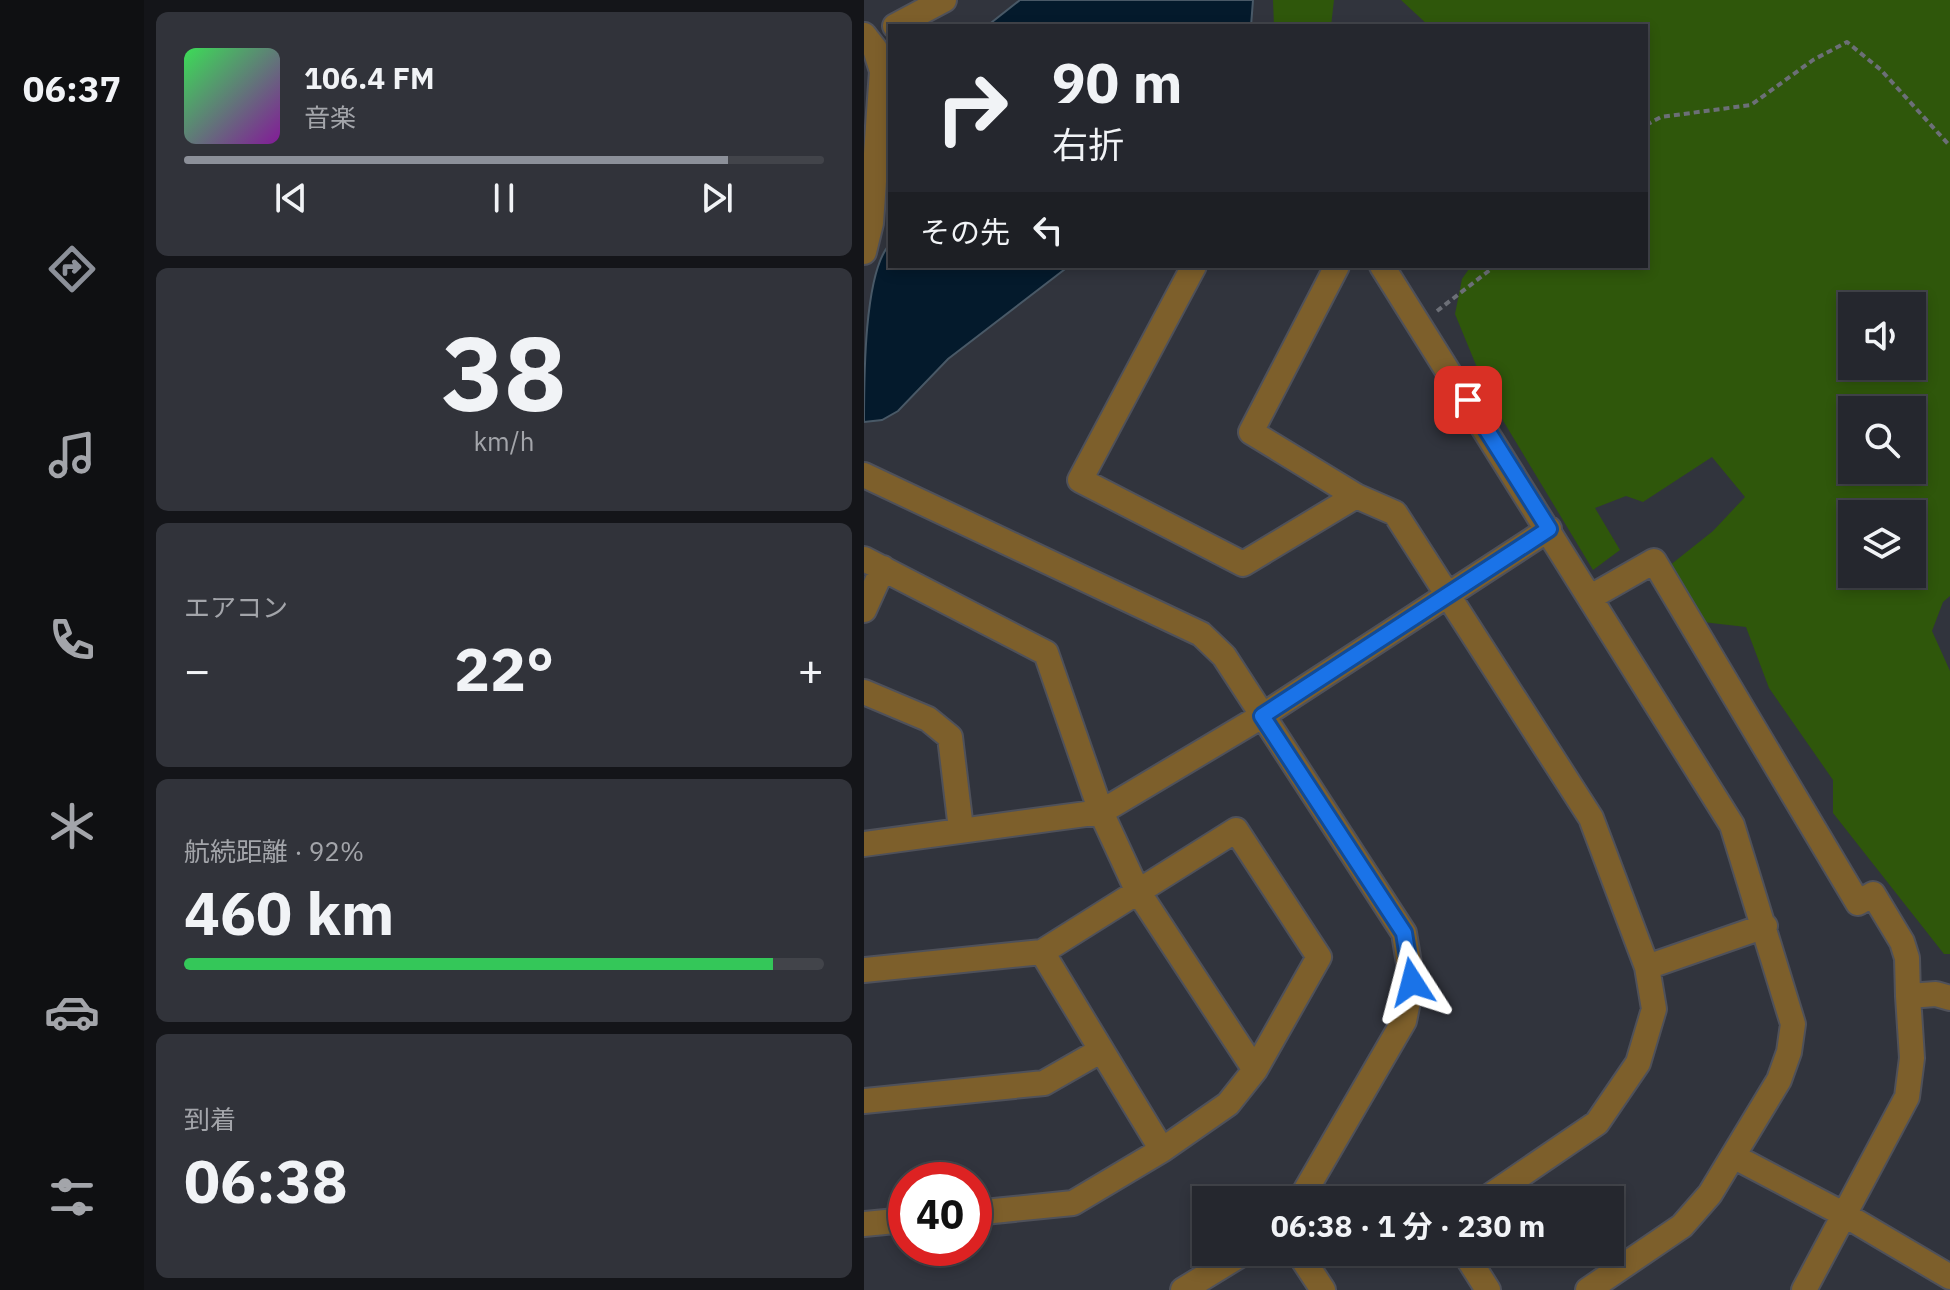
<!DOCTYPE html>
<html lang="ja">
<head>
<meta charset="utf-8">
<style>
  :root { --surface:#25272e; --page:#31333a; --text:#f1f3f6; --muted:#a3a5aa; --line:#42444a; --accent:#8c9099 }
  body { margin:0; font-family:"IBM Plex Sans","Noto Sans JP",sans-serif; background:var(--page); color:var(--text); height:100vh; display:flex; flex-direction:column; font-size:30px; white-space:nowrap }
  * { box-sizing:border-box; margin:0 }
  p { font-size:26px; color:var(--muted) }
  .icon { flex:none; width:44px; height:44px; fill:none; stroke:currentColor; stroke-width:2; stroke-linecap:round; stroke-linejoin:round }
  .map { position:relative; flex:1; overflow:hidden }
  .side { display:flex; flex-direction:column; gap:12px; padding:12px; background:#141519; width:720px }
  .side>* { flex:none }
  .banner { position:absolute; left:24px; top:24px; width:760px; height:244px; border-radius:0px; box-shadow:0 4px 12px #0003,0 0 0 2px var(--line); background:#25272e; color:var(--text); overflow:hidden }
  .fabs { position:absolute; left:974px; top:292px; display:grid; gap:16px }
  .fabs a { display:grid; place-items:center; width:88px; height:88px; border-radius:0px; background:var(--surface); box-shadow:0 4px 12px #0003,0 0 0 2px var(--line); font-size:40px }
  .speed { position:absolute; left:24px; top:1162px; display:flex; gap:16px; font-size:40px; font-weight:700; text-align:center }
  .speed>* { display:grid; place-content:center; width:104px; height:104px; border-radius:50%; background:var(--surface); box-shadow:0 4px 12px #0003,0 0 0 2px var(--line); line-height:1 }
  .speed .limit { border:12px solid #d22; background:#fff; color:#111 }
  .pin { position:absolute; display:grid; place-items:center; width:68px; height:68px; color:#fff; margin:-34px; border-radius:16px; box-shadow:0 4px 12px #0006 }
  .me { position:absolute; width:88px; margin:-44px; rotate:351deg; stroke-linejoin:round; filter:drop-shadow(0 0 6px #0008) }
  .turn { display:flex; align-items:center; gap:28px; height:168px; padding:0 32px; font-size:36px }
  .turn .icon { width:104px; height:104px; stroke-width:2.5 }
  .turn b { display:block; font-size:56px; line-height:68px }
  .then { display:flex; align-items:center; height:76px; padding:0 32px; background:#0003; gap:16px; font-size:30px }
  .big { font-size:60px; font-weight:700; line-height:1.1 }
  .side .tile { flex:1; display:flex; flex-direction:column; justify-content:center; gap:12px; min-width:0; padding:0 28px; border-radius:12px; background:var(--page) }
  .side .dial { align-items:center; gap:0 }
  .dial b { font-size:104px; line-height:1 }
  .song { display:flex; align-items:center; gap:24px }
  .cover { width:96px; height:96px; border-radius:12px; background:linear-gradient(135deg,hsl(130 70% 55%),hsl(290 70% 35%)) }
  .played { height:8px; border-radius:4px; background:linear-gradient(90deg,var(--accent) 85%,var(--line) 85%) }
  .keys { display:flex; justify-content:space-around; direction:ltr }
  .heat { display:flex; justify-content:space-between; align-items:center; font-size:44px; direction:ltr }
  .charge { height:12px; border-radius:6px; background:linear-gradient(90deg,#34c759 92%,var(--line) 0) }
  .trip { position:absolute; left:328px; top:1186px; width:432px; height:80px; border-radius:0px; background:var(--surface); box-shadow:0 4px 12px #0003,0 0 0 2px var(--line); font-weight:700; line-height:80px; text-align:center }
  main { display:flex; flex:1; min-height:0 }
  .tab-bar { display:flex; flex-direction:column; width:144px; justify-content:space-around; align-items:center; background:#0f1012; color:var(--muted) }
  .tab-bar .icon { width:56px; height:56px }
  .tab-bar .current { color:var(--accent) }
  .tab-bar b { font-size:36px; color:var(--text) }
  .map>svg:first-child { display:block }
  .green { fill:#2f570b; fill-rule:evenodd }
  .water { fill:#041a2c; stroke:#495967; stroke-width:2 }
  .lines { fill:none; stroke-linecap:round; stroke-linejoin:round }
  .minor-casing { stroke:#4f515a; stroke-width:28 }
  .path { stroke:#6c6f77; stroke-width:4; stroke-dasharray:6 4; stroke-linecap:butt }
  .minor { stroke:#7d5f2b; stroke-width:24 }
  .route-casing { stroke:#114b97; stroke-width:20 }
  .route { stroke:#1a73e8; stroke-width:14 }
</style>
</head>
<body>
<main>
<nav class="tab-bar">
<b>06:37</b>
<svg class="icon current" aria-label="directions" viewBox="0 0 24 24"><path d="M12 3l9 9-9 9-9-9zM9 14v-3h6M13 9l2 2-2 2"/></svg>
<svg class="icon" aria-label="music" viewBox="0 0 24 24"><path d="M9 18V5l10-2v13"/><circle cx="6" cy="18" r="3"/><circle cx="16" cy="16" r="3"/></svg>
<svg class="icon" aria-label="phone" viewBox="0 0 24 24"><path d="M5 4h4l2 5-3 2q2 4 5 5l2-3 5 2v4C11 20 4 13 5 4z"/></svg>
<svg class="icon" aria-label="climate" viewBox="0 0 24 24"><path d="M12 3v18M4 7l16 10M4 17L20 7"/></svg>
<svg class="icon" aria-label="car" viewBox="0 0 24 24"><path d="M5 17H2v-5l4-1 3-4h7l3 4 3 1v5h-3M9 17h6M6 11h13"/><circle cx="7" cy="17" r="2"/><circle cx="17" cy="17" r="2"/></svg>
<svg class="icon" aria-label="filters" viewBox="0 0 24 24"><path d="M4 7h16M4 17h16"/><circle cx="9" cy="7" r="2"/><circle cx="15" cy="17" r="2"/></svg>
</nav>
<section class="side">
<div class="tile">
<div class="song"><i class="cover"></i><div><b>106.4 FM</b><p>音楽</p></div></div>
<div class="played"></div>
<div class="keys"><svg class="icon" aria-label="previous" viewBox="0 0 24 24"><path d="M18 5L8 12l10 7zM5 5v14"/></svg><svg class="icon" aria-label="pause" viewBox="0 0 24 24"><path d="M8 5v14M16 5v14"/></svg><svg class="icon" aria-label="next" viewBox="0 0 24 24"><path d="M6 5l10 7-10 7zM19 5v14"/></svg></div>
</div>
<div class="tile dial"><b>38</b><p>km/h</p></div>
<div class="tile"><p>エアコン</p>
<div class="heat"><a>−</a><b class="big">22°</b><a>+</a></div>
</div>
<div class="tile"><p>航続距離 · 92%</p><b class="big">460 km</b><div class="charge"></div></div>
<div class="tile"><p>到着</p><b class="big">06:38</b></div>
</section>
<div class="map">
<svg width="1086" height="1290" viewBox="0 0 1086 1290">
  <rect width="100%" height="100%" fill="#31343d"/>
  <path class="green" d="M409 0H470L467 26H410Z
    M537 0H1086V596L1079 602 1068 631 1086 671V954H1080L969 813V780L905 688 882 627 830 621 805 566 849 531 881 497 848 457 779 502 762 496 731 508 756 550 729 570 626 399 591 314 598 279 607 266H782V26H565ZM988 306H1048V366H988ZM988 410H1048V470H988ZM988 514H1048V574H988Z"/>
  <path class="water" d="M156 0H389L387 26H123Z
    M26 244V266H205L84 359 34 411 18 420 0 422C0 379 0 271 26 244Z"/>
  <g class="lines">
    <defs>
      <path id="minor" d="M31 26 80 0
        M0 35 11 49 18 71 7 223 0 252
        M330 266 216 480 379 564 492 496
        M473 266 387 432 492 496 531 513 727 818 783 967 790 1009 774 1063 733 1123 620 1200
        M518 266 868 825 929 1024 925 1052 915 1080 846 1194 818 1226 724 1290
        M0 475 337 634 360 656 540 933 548 982 540 1021 436 1200
        M0 559 182 653 237 812 273 890 391 1070
        M727 597 790 561 994 903 1009 894 1038 942 1043 958 1044 996
        M0 610 19 568
        M0 692 64 719 86 737 97 829
        M0 844 237 812 398 716 685 529
        M178 952 298 1150
        M783 967 901 926
        M0 970 178 952 372 830 455 957 391 1070 364 1104 298 1150 209 1203 110 1213
        M0 1101 180 1083 236 1051
        M869 1156 981 1215 1086 1277
        M0 1224 42 1220
        M434 1252 459 1290
        M600 1252 624 1290
        M319 1290 381 1252
        M940 1290 1043 1097 1048 1058 1044 996 1072 994 1086 998"/>
    </defs>
    <use href="#minor" class="minor-casing"/>
    <path class="path" d="M782 125 797 117 887 105 949 60 983 42 1017 70 1086 146
      M573 311 631 266"/>
    <use href="#minor" class="minor"/>
  </g>
  <g class="lines">
    <defs>
      <path id="route" d="M548 982 540 933 398 716 685 529 604 400"/>
    </defs>
    <use href="#route" class="route-casing"/>
    <use href="#route" class="route"/>
  </g>
</svg>
<div class="fabs">
<a><svg class="icon" aria-label="sound" viewBox="0 0 24 24"><path d="M4 9h4l5-4v14l-5-4H4zM17 9q2 3 0 6"/></svg></a>
<a><svg class="icon" aria-label="search" viewBox="0 0 24 24"><circle cx="10" cy="10" r="6"/><path d="M15 15l6 6"/></svg></a>
<a><svg class="icon" aria-label="layers" viewBox="0 0 24 24"><path d="M12 4l9 5-9 5-9-5zM3 14l9 5 9-5"/></svg></a>
</div>
<div class="speed"><div class="limit">40</div></div>
<div class="pin" style="left:604px;top:400px;background:#d93025"><svg class="icon" aria-label="arrive" viewBox="0 0 24 24"><path d="M6 21V4h12l-3 4 3 4H6"/></svg></div>
<svg class="me" style="left:548px;top:982px" viewBox="-20 -20 40 40"><path d="M0-17L14 15 0 8-14 15z" fill="#1a73e8" stroke="#fff" stroke-width="4"/></svg>
<div class="trip">06:38 · 1 分 · 230 m</div>
<div class="banner">
<div class="turn"><svg class="icon" aria-label="right" viewBox="0 0 24 24"><path d="M7 20v-9h11M14 6l5 5-5 5"/></svg><div><b>90 m</b>右折</div></div>
<div class="then">その先<svg class="icon" aria-label="left" viewBox="0 0 24 24"><path d="M17 20v-9H6M10 6l-5 5 5 5"/></svg></div>
</div>
</div>
</main>
</body>
</html>
